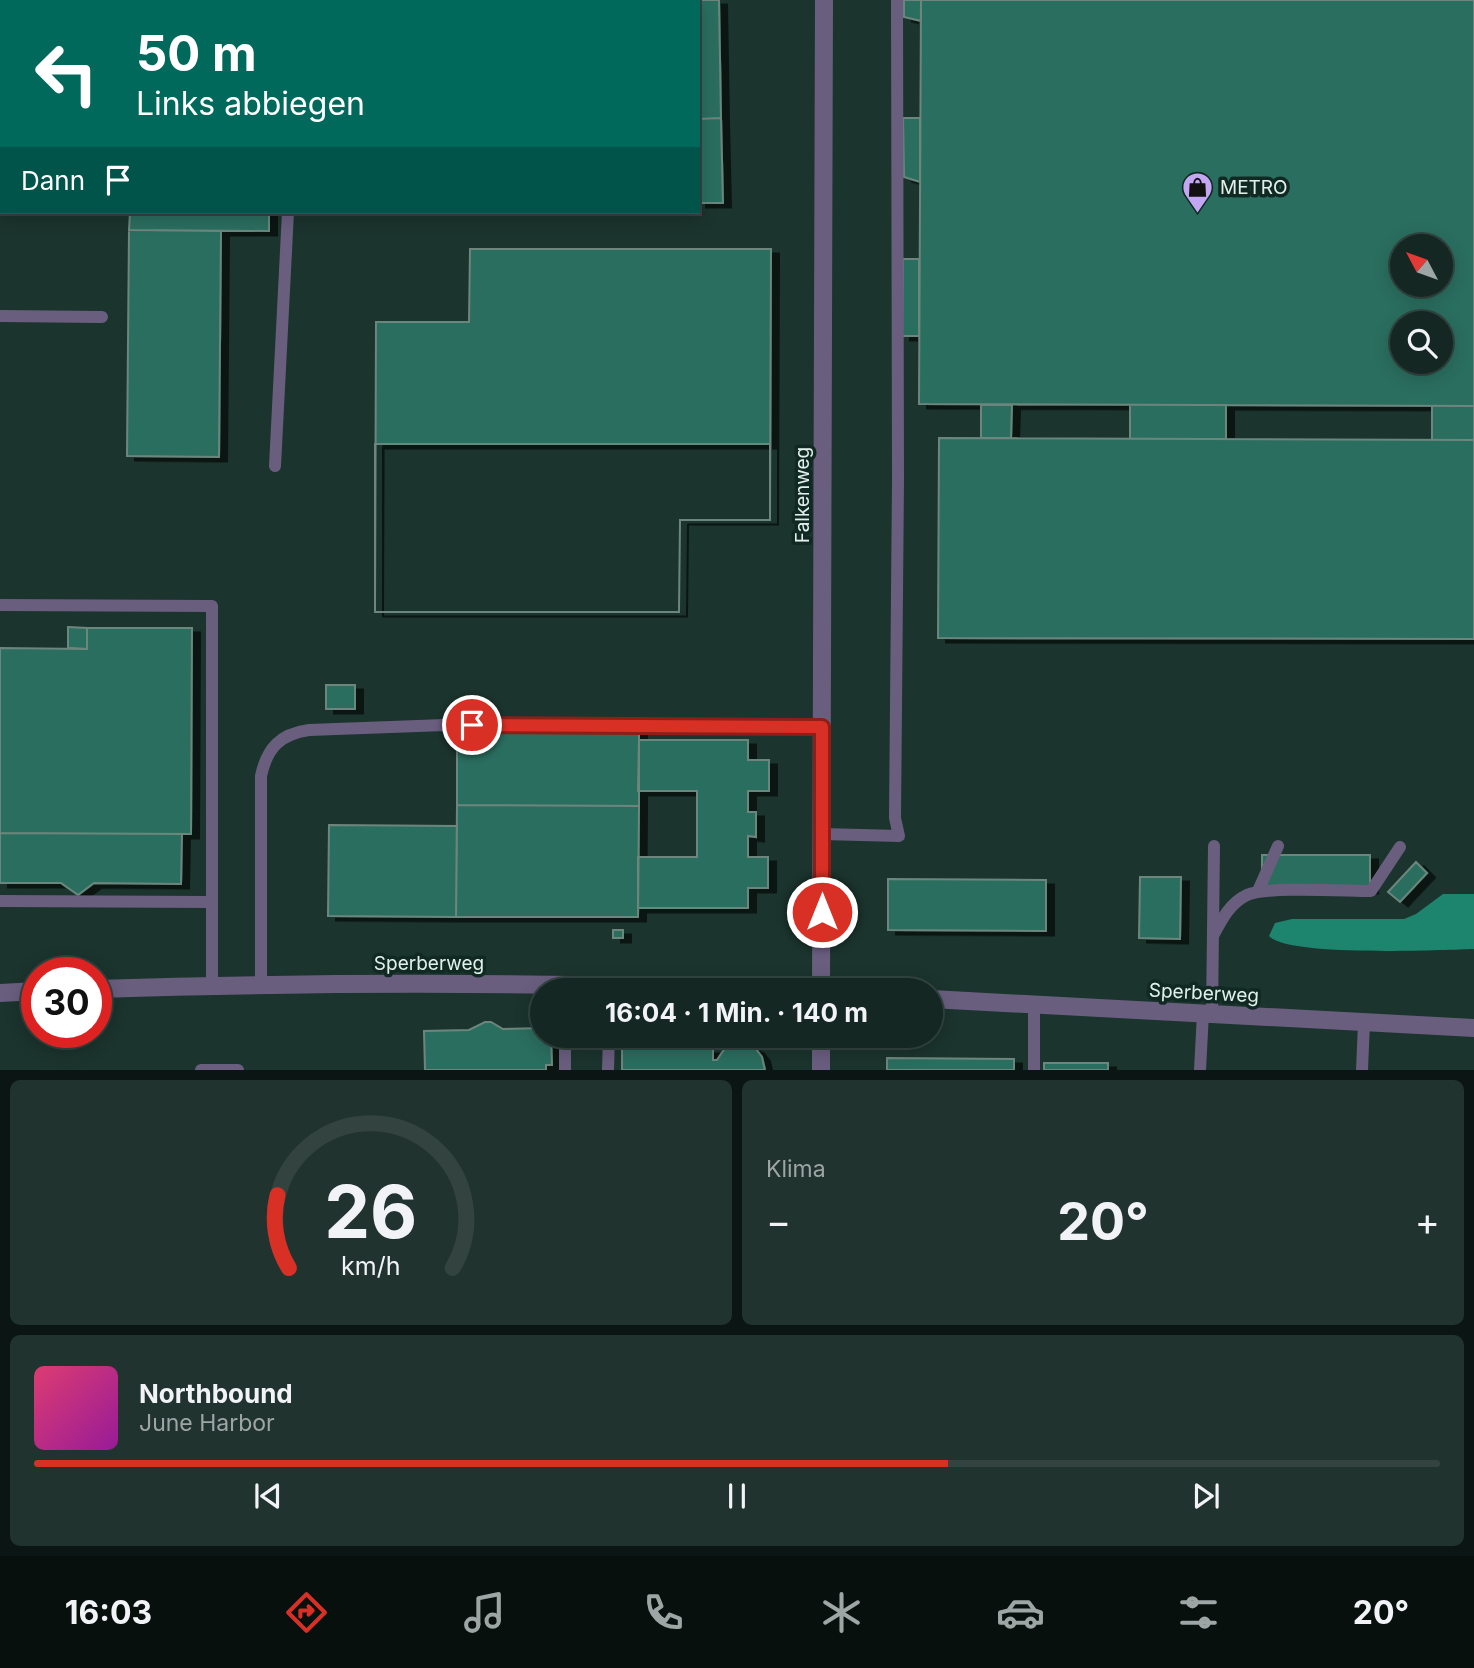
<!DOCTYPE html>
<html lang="de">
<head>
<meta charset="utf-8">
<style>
  :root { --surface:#142722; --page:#21332f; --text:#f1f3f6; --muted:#9da5a5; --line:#334440; --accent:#d93025 }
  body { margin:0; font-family:Inter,sans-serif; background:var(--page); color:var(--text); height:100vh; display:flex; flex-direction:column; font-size:26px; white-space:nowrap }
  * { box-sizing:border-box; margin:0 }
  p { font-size:23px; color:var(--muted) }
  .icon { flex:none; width:38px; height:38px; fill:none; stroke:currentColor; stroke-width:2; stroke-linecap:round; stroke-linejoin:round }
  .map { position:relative; height:1070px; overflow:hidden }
  .panel { display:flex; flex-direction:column; gap:10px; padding:10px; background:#0b1513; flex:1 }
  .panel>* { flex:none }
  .top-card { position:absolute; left:0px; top:0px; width:700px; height:214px; box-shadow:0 4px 18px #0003,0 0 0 2px var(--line); background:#00695c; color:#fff; overflow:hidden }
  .needle { width:46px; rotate:311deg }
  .tools { position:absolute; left:1390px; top:234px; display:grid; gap:14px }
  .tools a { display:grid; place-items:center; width:63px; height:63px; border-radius:50%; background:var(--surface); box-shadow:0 4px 18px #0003,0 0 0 2px var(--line); font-size:35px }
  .speed { position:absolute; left:21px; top:957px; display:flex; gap:14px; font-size:35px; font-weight:700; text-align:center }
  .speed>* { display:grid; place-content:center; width:91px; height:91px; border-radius:50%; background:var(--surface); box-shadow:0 4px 18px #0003,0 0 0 2px var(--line); line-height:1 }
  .speed .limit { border:10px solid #d22; background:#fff; color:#111 }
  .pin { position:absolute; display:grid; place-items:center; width:60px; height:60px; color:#fff; margin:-30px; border:4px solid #fff; border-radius:50%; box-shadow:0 2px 7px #0007 }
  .me { position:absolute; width:77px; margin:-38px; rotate:0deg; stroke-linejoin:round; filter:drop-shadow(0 0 5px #0008) }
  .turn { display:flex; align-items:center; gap:24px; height:147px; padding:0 21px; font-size:32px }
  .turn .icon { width:91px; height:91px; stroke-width:2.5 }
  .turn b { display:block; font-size:49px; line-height:60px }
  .then { display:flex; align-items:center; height:66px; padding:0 21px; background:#0003; gap:14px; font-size:26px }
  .big { font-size:52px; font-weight:700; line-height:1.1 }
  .panel .widget { flex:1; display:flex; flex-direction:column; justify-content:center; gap:10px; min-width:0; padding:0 24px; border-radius:10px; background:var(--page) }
  .panel .dial { align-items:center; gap:0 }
  .dial svg { height:182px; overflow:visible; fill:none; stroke:var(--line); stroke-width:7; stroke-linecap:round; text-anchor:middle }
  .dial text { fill:var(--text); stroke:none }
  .song { display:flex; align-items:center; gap:21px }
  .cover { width:84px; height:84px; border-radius:10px; background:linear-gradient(135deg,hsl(340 70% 55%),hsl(300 70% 35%)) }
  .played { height:7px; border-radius:4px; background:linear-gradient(90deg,var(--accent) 65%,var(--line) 65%) }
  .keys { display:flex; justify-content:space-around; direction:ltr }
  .heat { display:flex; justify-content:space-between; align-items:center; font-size:38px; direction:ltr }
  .panel .tiles { flex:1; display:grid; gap:10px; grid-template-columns:1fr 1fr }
  .widget:last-child { grid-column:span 2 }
  .trip { position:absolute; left:530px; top:978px; width:413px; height:70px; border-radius:35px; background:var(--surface); box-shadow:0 4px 18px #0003,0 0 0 2px var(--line); font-weight:700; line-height:70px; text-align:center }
  .dock { display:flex; height:112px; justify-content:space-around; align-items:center; background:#08100e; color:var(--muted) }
  .dock .icon { width:49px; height:49px }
  .dock .active { color:var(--accent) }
  .dock b { font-size:32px; color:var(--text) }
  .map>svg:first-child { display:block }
  .water { fill:#1d846e }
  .building { fill:#2c6e5e; stroke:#6c867e; stroke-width:2; fill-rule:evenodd; filter:url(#shadow) }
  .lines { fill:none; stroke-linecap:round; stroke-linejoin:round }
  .lane { stroke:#6a5e7f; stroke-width:12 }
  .street { stroke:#6a5e7f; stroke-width:18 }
  .route-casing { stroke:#8d1f18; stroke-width:18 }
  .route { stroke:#d93025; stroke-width:12 }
  .labels { text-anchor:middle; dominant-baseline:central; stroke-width:7; stroke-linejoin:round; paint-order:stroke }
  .poi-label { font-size:19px; fill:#e2f0eb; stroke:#112923; text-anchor:start }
  .street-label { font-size:19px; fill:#e2f0eb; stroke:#112923 }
</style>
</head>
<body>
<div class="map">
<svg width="1474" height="1070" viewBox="0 0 1474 1070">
  <defs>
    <filter id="shadow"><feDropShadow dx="8" dy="4.5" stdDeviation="0" flood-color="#0009"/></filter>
  </defs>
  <rect width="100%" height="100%" fill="#1b342d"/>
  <path class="water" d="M1443 894H1474V949C1441 950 1287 957 1269 936L1275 923 1292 919H1404L1416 914Z"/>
  <path class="building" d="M33 0H275V2H33Z
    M346 0H420V2H346Z
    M470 0H619V2H470Z
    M666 0H719L721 118 698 119V2Z
    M904 0H921V21L904 17Z
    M921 0H1474V406L919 404ZM1402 247H1440V285H1402ZM1402 324H1440V362H1402Z
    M721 118 723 203H698V119Z
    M903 118H920V182L904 177Z
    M130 212H269V231L129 230Z
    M129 230 221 231 219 457 127 456Z
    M470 249H771L770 520H680L679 612H375L376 322H469Z
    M903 259H919V336H902Z
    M981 405H1012L1011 438H981Z
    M1130 405H1226V439H1130Z
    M1432 406H1474V440H1432Z
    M939 438 1474 440V639L938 638Z
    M375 444H770V520H680L679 612H375Z
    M68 627 87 628V649L68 648Z
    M87 628H192L191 834 0 833V648L87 649Z
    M326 685H355V709H326Z
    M457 730H639V806L457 805Z
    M639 740H748V760H769V791H748V812H756V837L748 836V857H768V888H748V908H638V857H697V791H638Z
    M457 805 639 806 638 917H456Z
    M329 825 457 826 456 917 328 916Z
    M0 833 182 834 181 884 94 883 78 895 61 883H0Z
    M1262 855H1370V889L1262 888Z
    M1416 862 1427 873 1400 902 1388 892Z
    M1140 877H1181L1180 939 1139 938Z
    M888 879 1046 880V931L888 930Z
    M613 930H623V938H613Z
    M485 1022H491L503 1029 542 1028V1036H551L552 1065H546V1070H425L424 1031 469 1030Z
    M742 1043 756 1049 762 1057 765 1070H622V1049H713V1060H717L725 1048 733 1044Z
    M887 1058 1014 1059V1070H887Z
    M1044 1063H1108V1070H1044Z"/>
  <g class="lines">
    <path class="lane" d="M444 0V2
      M309 2V0
      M0 316 102 317
      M275 466 288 212
      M0 605 212 606V985
      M822 834 899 836 895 818 898 480 897 0
      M1258 891 1278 846
      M0 901 212 902
      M1213 936C1222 919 1230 903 1247 895 1267 886 1345 891 1371 891L1400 847
      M261 984V776C267 748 280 734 309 730L445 725 822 727
      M1212 1014 1214 846
      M201 1070H238
      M565 1070V1036
      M608 1070 609 1036
      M1034 1070V1004
      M1200 1070 1203 1013
      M1362 1070 1364 1023"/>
    <path class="street" d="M96 989C318 982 540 982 761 990
      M821 990 824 0
      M0 993 37 991
      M931 999 1474 1028
      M821 1070V1036"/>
  </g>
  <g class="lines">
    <defs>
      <path id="route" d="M472 725 822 727V912"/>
    </defs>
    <use href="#route" class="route-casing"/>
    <use href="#route" class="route"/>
  </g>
  <defs>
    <symbol id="shop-pin" viewBox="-11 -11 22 30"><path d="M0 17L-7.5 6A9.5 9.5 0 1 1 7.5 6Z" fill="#c3a7f2" stroke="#112923"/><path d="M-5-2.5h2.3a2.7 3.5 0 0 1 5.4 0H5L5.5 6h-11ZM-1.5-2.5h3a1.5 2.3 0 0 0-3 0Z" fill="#111"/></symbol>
  </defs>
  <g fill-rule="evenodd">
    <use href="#shop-pin" x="1180" y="170" width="35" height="47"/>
  </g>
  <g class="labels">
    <g class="poi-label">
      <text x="1220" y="187">METRO</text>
    </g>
    <g class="street-label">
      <text transform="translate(802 495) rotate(-90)">Falkenweg</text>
      <text x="429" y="963">Sperberweg</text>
      <text transform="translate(1204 993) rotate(3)">Sperberweg</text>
    </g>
  </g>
</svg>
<div class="tools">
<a><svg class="needle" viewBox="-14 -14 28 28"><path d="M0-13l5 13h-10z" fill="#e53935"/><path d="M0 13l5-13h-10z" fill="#9da5a5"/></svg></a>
<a><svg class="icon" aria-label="search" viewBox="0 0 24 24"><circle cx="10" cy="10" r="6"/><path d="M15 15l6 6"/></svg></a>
</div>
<div class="speed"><div class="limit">30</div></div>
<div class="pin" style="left:472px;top:725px;background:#d93025"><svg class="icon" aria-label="arrive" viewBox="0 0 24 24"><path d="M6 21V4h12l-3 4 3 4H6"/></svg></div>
<svg class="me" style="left:822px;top:912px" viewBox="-20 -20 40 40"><circle r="17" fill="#d93025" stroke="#fff" stroke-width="3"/><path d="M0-11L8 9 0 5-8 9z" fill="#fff"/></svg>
<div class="trip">16:04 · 1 Min. · 140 m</div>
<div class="top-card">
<div class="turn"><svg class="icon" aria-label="left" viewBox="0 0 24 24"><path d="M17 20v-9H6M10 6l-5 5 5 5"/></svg><div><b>50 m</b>Links abbiegen</div></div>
<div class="then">Dann<svg class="icon" aria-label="arrive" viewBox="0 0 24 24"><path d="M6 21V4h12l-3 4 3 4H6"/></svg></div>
</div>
</div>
<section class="panel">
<div class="tiles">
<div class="widget dial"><svg viewBox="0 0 100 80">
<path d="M14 69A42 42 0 1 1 86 69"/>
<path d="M14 69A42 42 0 0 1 9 37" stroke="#d93025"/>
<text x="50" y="56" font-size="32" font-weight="700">26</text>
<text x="50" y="72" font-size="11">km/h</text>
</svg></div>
<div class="widget"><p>Klima</p>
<div class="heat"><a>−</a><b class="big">20°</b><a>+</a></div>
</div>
<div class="widget">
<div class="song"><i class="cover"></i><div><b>Northbound</b><p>June Harbor</p></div></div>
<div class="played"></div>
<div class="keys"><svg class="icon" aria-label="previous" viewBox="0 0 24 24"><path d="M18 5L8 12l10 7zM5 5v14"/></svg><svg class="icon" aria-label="pause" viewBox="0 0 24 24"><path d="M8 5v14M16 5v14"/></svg><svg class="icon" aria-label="next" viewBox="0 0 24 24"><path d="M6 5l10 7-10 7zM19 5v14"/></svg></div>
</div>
</div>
</section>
<nav class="dock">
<b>16:03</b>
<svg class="icon active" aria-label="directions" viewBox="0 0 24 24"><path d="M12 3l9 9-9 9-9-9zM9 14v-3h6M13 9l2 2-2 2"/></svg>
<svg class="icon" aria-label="music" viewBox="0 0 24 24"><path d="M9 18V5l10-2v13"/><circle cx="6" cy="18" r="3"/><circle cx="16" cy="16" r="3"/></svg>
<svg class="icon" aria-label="phone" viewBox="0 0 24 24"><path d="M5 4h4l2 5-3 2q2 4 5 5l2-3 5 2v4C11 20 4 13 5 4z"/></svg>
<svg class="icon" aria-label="climate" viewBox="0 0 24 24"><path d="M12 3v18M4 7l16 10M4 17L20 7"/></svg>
<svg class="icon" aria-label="car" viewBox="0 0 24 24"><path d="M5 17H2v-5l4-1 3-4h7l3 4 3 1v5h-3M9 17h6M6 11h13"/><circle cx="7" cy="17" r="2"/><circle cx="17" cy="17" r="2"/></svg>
<svg class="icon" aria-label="filters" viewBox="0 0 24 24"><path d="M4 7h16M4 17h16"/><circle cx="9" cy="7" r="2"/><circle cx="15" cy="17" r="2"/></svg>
<b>20°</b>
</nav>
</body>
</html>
